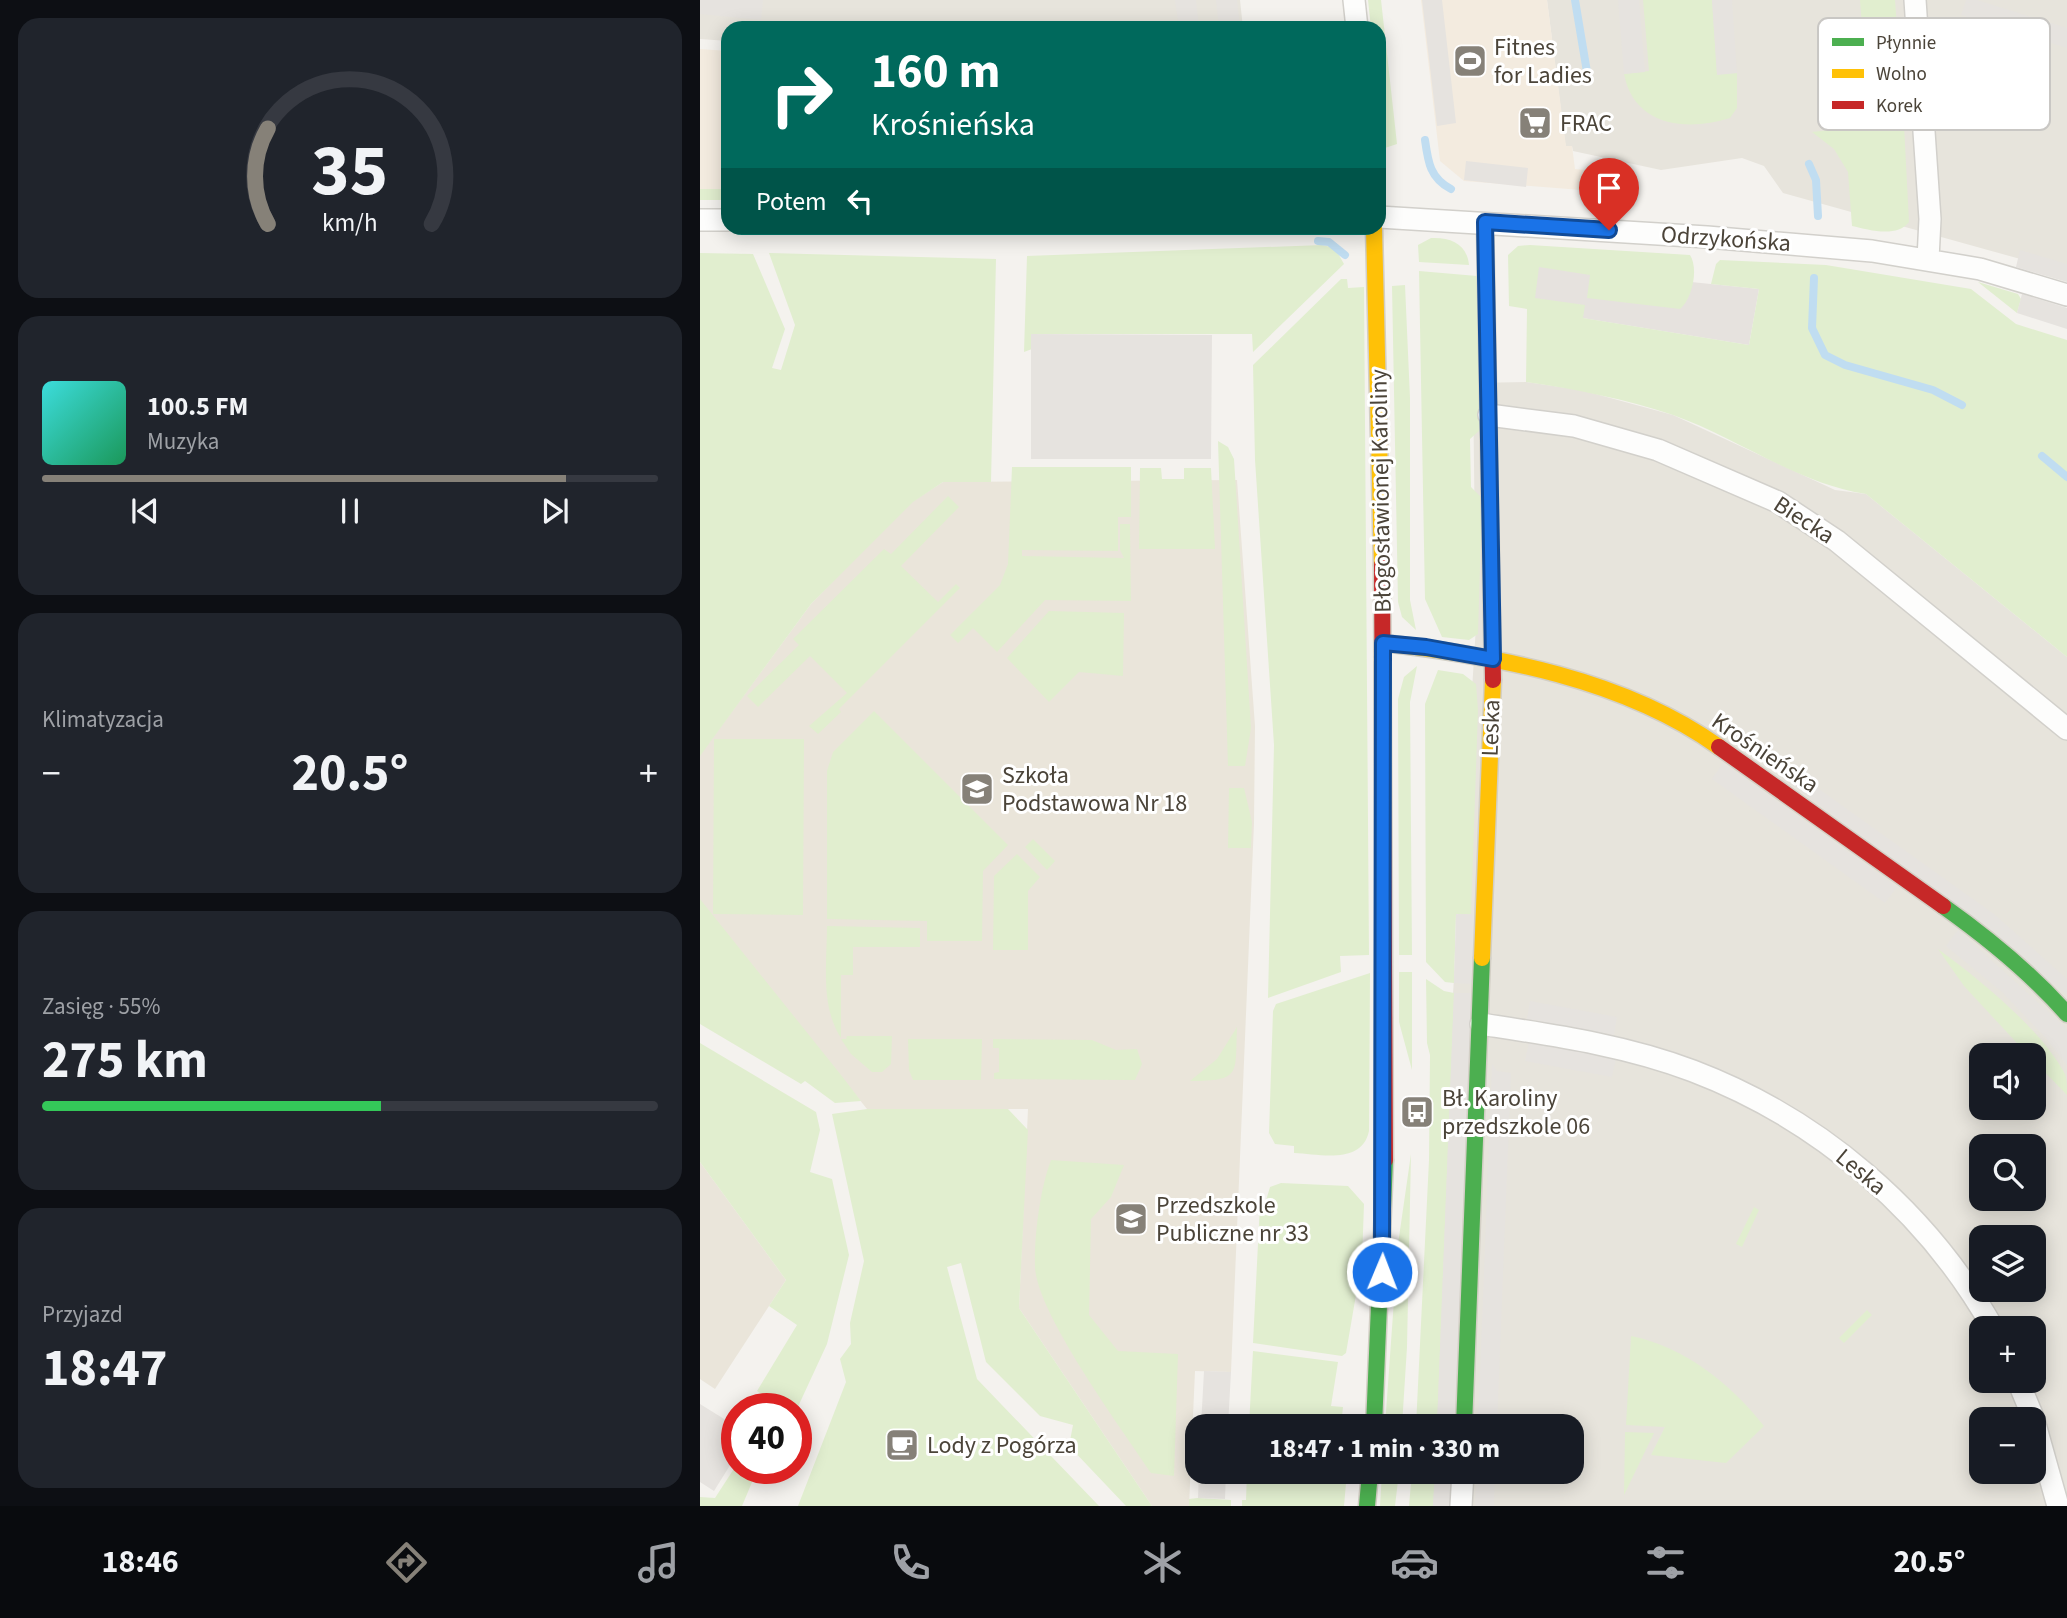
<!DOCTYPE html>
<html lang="pl">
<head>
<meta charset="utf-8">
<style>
  :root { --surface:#171b24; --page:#20242c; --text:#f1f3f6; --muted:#9ea1a6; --line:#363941; --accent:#868178 }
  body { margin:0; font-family:"Source Sans 3",sans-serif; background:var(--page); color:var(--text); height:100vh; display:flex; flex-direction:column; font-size:26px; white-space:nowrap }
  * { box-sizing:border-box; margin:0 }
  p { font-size:23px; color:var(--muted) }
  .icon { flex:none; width:38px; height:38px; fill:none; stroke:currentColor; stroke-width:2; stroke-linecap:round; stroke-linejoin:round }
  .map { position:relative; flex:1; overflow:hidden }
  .drawer { display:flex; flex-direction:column; gap:18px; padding:18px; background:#0d0f14; width:700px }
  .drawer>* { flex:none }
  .top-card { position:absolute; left:21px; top:21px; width:665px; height:214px; border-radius:21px; box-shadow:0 4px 18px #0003; background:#00695c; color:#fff; overflow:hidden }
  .tools { position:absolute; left:1269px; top:1043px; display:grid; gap:14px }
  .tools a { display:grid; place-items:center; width:77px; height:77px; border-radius:14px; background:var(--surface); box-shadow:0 4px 18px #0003; font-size:35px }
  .speed { position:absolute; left:21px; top:1393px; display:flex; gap:14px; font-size:35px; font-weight:700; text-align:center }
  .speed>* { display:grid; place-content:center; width:91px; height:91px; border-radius:50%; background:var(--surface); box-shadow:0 4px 18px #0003; line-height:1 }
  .speed .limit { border:10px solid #d22; background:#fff; color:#111 }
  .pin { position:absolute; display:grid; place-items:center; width:60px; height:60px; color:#fff; margin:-72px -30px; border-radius:50% 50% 50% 0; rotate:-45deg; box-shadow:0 0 7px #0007 }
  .pin .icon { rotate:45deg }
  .me { position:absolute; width:77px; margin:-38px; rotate:1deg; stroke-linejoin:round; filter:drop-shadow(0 0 5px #0008) }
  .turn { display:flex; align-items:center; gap:24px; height:147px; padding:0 35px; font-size:32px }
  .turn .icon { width:91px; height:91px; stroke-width:2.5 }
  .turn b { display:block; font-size:49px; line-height:60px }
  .then { display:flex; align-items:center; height:66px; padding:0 35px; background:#0003; gap:14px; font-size:26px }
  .big { font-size:52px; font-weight:700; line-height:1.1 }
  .drawer .tile { flex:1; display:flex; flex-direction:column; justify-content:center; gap:10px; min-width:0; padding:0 24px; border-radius:21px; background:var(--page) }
  .drawer .dial { align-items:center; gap:0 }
  .dial svg { height:182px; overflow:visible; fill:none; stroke:var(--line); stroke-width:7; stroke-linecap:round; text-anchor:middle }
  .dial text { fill:var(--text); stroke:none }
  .song { display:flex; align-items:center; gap:21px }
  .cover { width:84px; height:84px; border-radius:10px; background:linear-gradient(135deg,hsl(180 70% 55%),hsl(150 70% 35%)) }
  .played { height:7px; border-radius:4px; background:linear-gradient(90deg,var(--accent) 85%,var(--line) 85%) }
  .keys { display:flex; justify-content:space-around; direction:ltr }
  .heat { display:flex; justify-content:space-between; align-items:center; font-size:38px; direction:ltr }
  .charge { height:10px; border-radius:5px; background:linear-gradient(90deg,#34c759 55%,var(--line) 0) }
  .trip { position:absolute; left:485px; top:1414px; width:399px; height:70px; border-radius:21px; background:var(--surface); box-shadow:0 4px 18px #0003; font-weight:700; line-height:70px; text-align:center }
  .tabs { display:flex; height:112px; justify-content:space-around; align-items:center; background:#090b0e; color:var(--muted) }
  .tabs .icon { width:49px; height:49px }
  .tabs .on { color:var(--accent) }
  .tabs b { font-size:32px; color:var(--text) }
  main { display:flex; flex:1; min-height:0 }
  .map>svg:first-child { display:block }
  .residential { fill:#e7e4dc; fill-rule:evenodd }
  .commercial { fill:#f3ebdf }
  .industrial { fill:#e6e2de }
  .education { fill:#eae5da }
  .green { fill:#e1eecf }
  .parking { fill:#e6e3df }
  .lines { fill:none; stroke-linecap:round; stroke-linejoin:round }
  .stream { stroke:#c0ddf1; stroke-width:8 }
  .street-casing { stroke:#d2d0cb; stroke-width:24 }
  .fast-casing { stroke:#d3cfc5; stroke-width:19 }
  .slow-casing { stroke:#d3cfc5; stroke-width:19 }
  .jam-casing { stroke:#d3cfc5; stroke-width:19 }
  .street { stroke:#fdfdfc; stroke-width:21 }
  .fast { stroke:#4caf50; stroke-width:16 }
  .slow { stroke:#ffc107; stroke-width:16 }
  .jam { stroke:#c62828; stroke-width:16 }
  .route-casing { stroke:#114b97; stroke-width:18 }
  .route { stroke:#1a73e8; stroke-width:12 }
  .labels { text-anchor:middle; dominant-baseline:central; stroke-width:6; stroke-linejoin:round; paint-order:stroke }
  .poi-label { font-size:24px; fill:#4b4439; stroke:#fff; text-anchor:start }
  .street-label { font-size:24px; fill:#4b4439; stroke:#fff }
  .key { fill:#fff; stroke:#c9c7c4; stroke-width:2 }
  .key-label { font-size:19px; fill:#4b4439 }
</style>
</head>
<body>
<main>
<section class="drawer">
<div class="tile dial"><svg viewBox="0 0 100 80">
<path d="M14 69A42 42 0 1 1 86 69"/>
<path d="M14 69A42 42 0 0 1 14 27" stroke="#868178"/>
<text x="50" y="56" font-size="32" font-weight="700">35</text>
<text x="50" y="72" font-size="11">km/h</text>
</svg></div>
<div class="tile">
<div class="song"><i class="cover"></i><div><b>100.5 FM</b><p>Muzyka</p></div></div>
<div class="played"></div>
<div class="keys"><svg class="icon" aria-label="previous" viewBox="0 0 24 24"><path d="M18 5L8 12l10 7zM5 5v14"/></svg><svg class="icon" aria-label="pause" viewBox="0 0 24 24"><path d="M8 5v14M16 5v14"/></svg><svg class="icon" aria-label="next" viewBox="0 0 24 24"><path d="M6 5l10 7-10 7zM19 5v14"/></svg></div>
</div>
<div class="tile"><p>Klimatyzacja</p>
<div class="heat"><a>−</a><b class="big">20.5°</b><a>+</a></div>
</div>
<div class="tile"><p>Zasięg · 55%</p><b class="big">275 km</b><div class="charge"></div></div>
<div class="tile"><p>Przyjazd</p><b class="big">18:47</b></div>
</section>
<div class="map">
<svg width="1367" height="1506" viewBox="0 0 1367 1506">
  <rect width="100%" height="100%" fill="#f4f2ee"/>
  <path class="residential" d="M0 0H540L543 28H28V41L0 39Z
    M847 0H1367V272L1083 193 1064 166 1042 158 961 170 873 151 872 146 866 147 865 142Z
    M826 382 881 390 973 415 1135 490 1166 494 1367 657V1506H721L723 1472H872V1426H726L776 626 773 383ZM1281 1055H1334V1108H1281ZM1281 1146H1334V1199H1281ZM1281 1237H1334V1290H1281ZM1281 1328H1334V1381H1281ZM1281 1419H1334V1472H1281Z"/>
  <path class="commercial" d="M721 0H847L866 146H872L875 169 895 171 894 191 764 181 740 161Z
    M0 49 28 51V192L0 191Z"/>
  <path class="industrial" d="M827 265 1059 289 1049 345 827 309Z"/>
  <path class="education" d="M537 480 555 726 554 823 531 1372 495 1371 489 1506H452L319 1308 328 1109H167L0 900V755L111 604 207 505 243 482Z
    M0 1162 86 1280 15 1389 0 1379Z"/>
  <path class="green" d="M668 0H681L697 144 685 148 679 100V28H671Z
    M943 0H1012L1017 74 1037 73V108L1030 118C986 132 934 126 924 74L949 71Z
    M1160 0H1195L1202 97 1190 102 1168 104Z
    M1195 123 1204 125 1209 222C1197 238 1169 230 1152 226L1148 172 1134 149 1112 132Z
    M0 189H28V200H0Z
    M731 238C751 237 767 244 769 265L719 262 718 245Z
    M622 245 635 248 644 264 553 352 552 334H332V349L324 352 327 256Z
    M830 245 990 255C999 269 992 299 980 309L887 298 890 275 839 267 835 298 885 305 883 318 1049 345 1059 289 1011 284 1016 264 1020 260 1126 265 1271 289 1316 324 1367 340V657L1166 494C1098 484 1038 438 973 415 925 399 875 389 826 382L827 309 809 306 808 255 818 246Z
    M0 253 53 254 85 329 72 368 81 370 95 325 69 253 296 259 291 482H243L213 502 111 604 0 756Z
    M719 271 777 276 780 430 770 439 771 487 782 498 778 634 769 640 742 637 725 599Z
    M641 279H647L648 288 664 287 669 955 640 956 641 972 568 998 574 745 555 460 553 365Z
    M1278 282 1318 294 1321 299 1317 313Z
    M705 285 710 398V600L716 630 702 617 698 602 692 286Z
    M518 441 528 447 534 459 551 728 545 766H528Z
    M312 467H431V517H418V551L322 550V556L424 558 420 550V524H430L431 601 345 600 297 652 273 628 258 643 250 635 300 585 308 564Z
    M440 468H461L462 479H484V468H511L515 549H439Z
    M248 496 259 507 201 566 238 602 256 584 260 588 139 709 141 712 118 734 109 726 147 693 110 656 58 707 47 696 99 645 93 639 184 549 191 554Z
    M349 611 424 613 423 676 379 672 349 702 307 658Z
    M717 666 710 702 712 955H699L698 699 704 677Z
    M738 670 763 674 776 684 778 710 771 914H756L754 983 745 982 726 962 725 704Z
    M174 711 308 845 283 871 282 941H227V921L127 919V771L133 752Z
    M14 739H104L103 915 13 914Z
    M529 788H544L552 822 551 848H528Z
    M333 839 355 861 347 870 325 847Z
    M317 854 340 877 328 891V950H293L294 876Z
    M0 899 141 1075 161 1101 135 1103 105 1081 101 1084 0 1024Z
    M127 926 220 928V947H153V975H141V1038C120 1006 127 962 127 926Z
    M1238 949C1279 979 1341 1029 1365 1074 1367 1079 1367 1088 1367 1095L1334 1061V1055H1328L1264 986Z
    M699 972H712V1070L699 1022Z
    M670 973 669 1131C662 1165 620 1154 594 1153V1146L575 1144 569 1133 573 1011 576 1004Z
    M726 979 744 991 754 993 737 1426H716L729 1160 730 1055 727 1043Z
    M537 1027C535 1074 542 1081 490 1081L517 1059Z
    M147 1036H192L191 1064 182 1072H172L151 1054 141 1039H146Z
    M208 1039H282L281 1080H213L209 1070Z
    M293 1039 392 1040 416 1050 437 1049 442 1064 435 1080 294 1079V1073L299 1072V1048H293Z
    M0 1043 116 1112 120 1130 110 1172 132 1179 149 1255 127 1344 96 1411 84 1409 57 1391 97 1325 69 1306 86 1280 0 1162Z
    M167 1109H308L328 1130 319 1308 452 1506H426L369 1446 373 1425 340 1416 286 1362 261 1263 247 1267 277 1379 399 1506H98L146 1382 140 1359 151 1344 150 1323 164 1261 132 1114Z
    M711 1154 707 1347 702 1426H685L698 1244Z
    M351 1160 424 1165 411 1197 391 1219 389 1315 418 1351 478 1354 474 1476 451 1473C422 1429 337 1314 335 1267 334 1236 340 1189 351 1160Z
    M581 1183 648 1186 664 1204 662 1260 646 1353 642 1356 553 1343 560 1204H565L570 1187Z
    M1054 1207 1059 1210 1042 1247 1036 1244Z
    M1167 1310 1172 1315 1144 1343 1139 1338Z
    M931 1336C985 1347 1031 1384 1064 1426L1026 1463 951 1455 965 1427 926 1425Z
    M553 1351 638 1362 631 1406 643 1407 641 1426H549Z
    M925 1432 954 1433 924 1495Z
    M37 1464V1468H58L42 1506H0V1497L15 1498Z
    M547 1472H647L644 1506H542V1500H546Z
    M682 1472H699L695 1506H680Z
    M712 1472H735L733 1506H709Z
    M498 1498 531 1500V1506H489V1499Z"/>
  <path class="parking" d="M0 0H63L61 20 0 14Z
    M475 0H496L499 28H479Z
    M516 0H537L540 28H519Z
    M722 0H742L756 123 737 126Z
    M918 0H939L945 72 924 74Z
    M1012 0H1032L1037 73 1017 75Z
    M1266 0H1277L1367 28V48L1261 15Z
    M766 161 828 168 826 187 764 180Z
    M1320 250 1367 264V282L1316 267Z
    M1322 294 1367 308V329L1317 313Z
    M331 334 512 335 511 459H331Z
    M1063 749 1294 914 1367 979V995L1049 751Z
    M1023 763 1197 887 1185 903 1012 779Z
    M756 914 775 915 773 984 754 983Z
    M1258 930 1363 1025 1367 1031V1065L1345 1037 1301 991 1246 946Z
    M754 993H772L755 1426H737Z
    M830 1001 917 1017 914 1035 827 1019Z
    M829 1042 916 1059 912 1077 825 1061Z
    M792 1064 797 1071 811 1073 797 1426H778Z
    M504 1371 531 1372 528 1426H501Z
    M0 1404 37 1427V1454L14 1491 0 1482Z
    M499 1472H526L525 1499 498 1498Z
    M735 1472H753L752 1506H733Z
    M776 1472H795L794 1506H775Z"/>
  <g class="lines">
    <path class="stream" d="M875 0 888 78
      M725 140C728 162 730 178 751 189
      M1109 164 1116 180 1118 216
      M618 241 629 242 645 255
      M1114 278 1112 328 1125 355 1145 365 1233 390 1262 405
      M1342 456 1367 477"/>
    <defs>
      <path id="street" d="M654 0 657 28
        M1215 0 1230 219 1228 259
        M679 217 1007 237 1172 251 1280 269 1367 295
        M0 220H28
        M789 415 874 426 958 450 1078 502 1137 541 1367 729
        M781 1024C852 1035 925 1045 993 1071 1119 1119 1227 1211 1293 1328
        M1318 1381 1333 1417 1358 1506
        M761 1506 763 1472"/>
      <path id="fast" d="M1243 906C1288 938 1330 972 1367 1014
        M674 1426 685 1160
        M764 1426 782 958
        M667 1506 670 1472"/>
      <path id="slow" d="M674 228 682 565
        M683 643C797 656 924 679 1019 747
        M782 958 793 680"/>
      <path id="jam" d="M785 222 793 680
        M682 565 685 1160
        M1019 747 1243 906"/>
    </defs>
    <use href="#street" class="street-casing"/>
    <use href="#fast" class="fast-casing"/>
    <use href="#slow" class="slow-casing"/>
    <use href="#jam" class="jam-casing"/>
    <use href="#street" class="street"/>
    <use href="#fast" class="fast"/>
    <use href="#slow" class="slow"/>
    <use href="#jam" class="jam"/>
  </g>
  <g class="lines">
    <defs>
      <path id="route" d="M682 1272 683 643 726 647 793 659 785 222 909 230"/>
    </defs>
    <use href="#route" class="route-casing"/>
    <use href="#route" class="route"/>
  </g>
  <defs>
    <symbol id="stadium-square" viewBox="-11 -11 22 22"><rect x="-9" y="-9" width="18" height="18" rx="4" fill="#868178" stroke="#fff"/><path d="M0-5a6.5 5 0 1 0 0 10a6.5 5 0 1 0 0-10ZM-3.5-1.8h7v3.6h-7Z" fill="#fff"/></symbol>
    <symbol id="supermarket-square" viewBox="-11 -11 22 22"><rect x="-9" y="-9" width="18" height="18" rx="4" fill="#868178" stroke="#fff"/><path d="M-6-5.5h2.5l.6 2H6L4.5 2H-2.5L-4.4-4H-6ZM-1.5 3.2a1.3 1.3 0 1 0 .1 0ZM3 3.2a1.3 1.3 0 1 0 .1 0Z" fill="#fff"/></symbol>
    <symbol id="school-square" viewBox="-11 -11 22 22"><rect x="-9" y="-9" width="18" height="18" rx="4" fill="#868178" stroke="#fff"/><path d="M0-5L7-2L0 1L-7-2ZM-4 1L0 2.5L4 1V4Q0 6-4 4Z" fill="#fff"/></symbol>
    <symbol id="bus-square" viewBox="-11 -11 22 22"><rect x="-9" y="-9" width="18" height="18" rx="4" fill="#868178" stroke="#fff"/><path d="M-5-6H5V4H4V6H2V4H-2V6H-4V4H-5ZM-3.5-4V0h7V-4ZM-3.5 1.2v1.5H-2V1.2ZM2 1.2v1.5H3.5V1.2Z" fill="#fff"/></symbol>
    <symbol id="cafe-square" viewBox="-11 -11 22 22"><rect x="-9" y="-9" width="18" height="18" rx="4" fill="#868178" stroke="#fff"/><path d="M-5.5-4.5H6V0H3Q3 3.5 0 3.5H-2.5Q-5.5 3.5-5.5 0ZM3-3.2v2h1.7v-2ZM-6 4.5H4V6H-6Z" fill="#fff"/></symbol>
  </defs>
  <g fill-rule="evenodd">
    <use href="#stadium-square" x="751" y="42" width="38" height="38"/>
    <use href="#supermarket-square" x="816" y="104" width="38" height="38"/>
    <use href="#school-square" x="258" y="770" width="38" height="38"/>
    <use href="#bus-square" x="698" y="1093" width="38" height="38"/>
    <use href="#school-square" x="412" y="1200" width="38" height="38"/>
    <use href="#cafe-square" x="183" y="1426" width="38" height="38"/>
  </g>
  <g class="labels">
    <g class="poi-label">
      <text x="794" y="47">Fitnes<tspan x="794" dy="28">for Ladies</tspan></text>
      <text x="860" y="123">FRAC</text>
      <text x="302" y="775">Szkoła<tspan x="302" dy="28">Podstawowa Nr 18</tspan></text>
      <text x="742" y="1098">Bł. Karoliny<tspan x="742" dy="28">przedszkole 06</tspan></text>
      <text x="456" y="1205">Przedszkole<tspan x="456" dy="28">Publiczne nr 33</tspan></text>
      <text x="227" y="1445">Lody z Pogórza</text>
    </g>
    <g class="street-label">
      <text transform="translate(1026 239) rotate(4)">Odrzykońska</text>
      <text transform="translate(681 491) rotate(-91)">Błogosławionej Karoliny</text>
      <text transform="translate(1104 520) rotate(33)">Biecka</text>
      <text transform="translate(791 728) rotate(-88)">Leska</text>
      <text transform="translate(1065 753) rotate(34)">Krośnieńska</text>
      <text transform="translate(1161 1172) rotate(40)">Leska</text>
    </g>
  </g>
  <rect x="1118" y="18" width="232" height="112" rx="10" class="key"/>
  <rect x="1132" y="38" width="32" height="8" fill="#4caf50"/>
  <rect x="1132" y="69" width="32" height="9" fill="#ffc107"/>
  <rect x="1132" y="101" width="32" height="8" fill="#c62828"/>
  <g class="key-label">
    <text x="1176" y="49">Płynnie</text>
    <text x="1176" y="80">Wolno</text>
    <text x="1176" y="112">Korek</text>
  </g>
</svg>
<div class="tools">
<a><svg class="icon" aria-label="sound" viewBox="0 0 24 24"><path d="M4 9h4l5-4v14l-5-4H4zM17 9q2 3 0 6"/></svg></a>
<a><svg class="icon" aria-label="search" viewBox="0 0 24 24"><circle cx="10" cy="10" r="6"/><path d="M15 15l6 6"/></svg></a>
<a><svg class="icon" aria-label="layers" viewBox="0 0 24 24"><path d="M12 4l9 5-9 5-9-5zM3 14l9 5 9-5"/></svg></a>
<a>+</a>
<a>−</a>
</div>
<div class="speed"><div class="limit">40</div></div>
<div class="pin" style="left:909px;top:230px;background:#d93025"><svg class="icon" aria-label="arrive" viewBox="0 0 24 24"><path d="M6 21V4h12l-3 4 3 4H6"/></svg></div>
<svg class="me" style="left:682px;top:1272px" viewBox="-20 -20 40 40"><circle r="17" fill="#1a73e8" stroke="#fff" stroke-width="3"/><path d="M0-11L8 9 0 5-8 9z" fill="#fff"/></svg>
<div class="trip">18:47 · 1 min · 330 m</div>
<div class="top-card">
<div class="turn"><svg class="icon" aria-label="right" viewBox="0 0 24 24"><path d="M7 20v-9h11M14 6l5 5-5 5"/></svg><div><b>160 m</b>Krośnieńska</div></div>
<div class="then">Potem<svg class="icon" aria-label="left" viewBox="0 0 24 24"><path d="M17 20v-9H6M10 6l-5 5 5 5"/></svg></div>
</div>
</div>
</main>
<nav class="tabs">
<b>18:46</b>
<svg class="icon on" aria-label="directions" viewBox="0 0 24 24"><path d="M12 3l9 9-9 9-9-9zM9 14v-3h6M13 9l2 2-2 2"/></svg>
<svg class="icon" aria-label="music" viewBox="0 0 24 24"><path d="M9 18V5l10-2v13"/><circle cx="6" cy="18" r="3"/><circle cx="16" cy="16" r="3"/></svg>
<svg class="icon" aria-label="phone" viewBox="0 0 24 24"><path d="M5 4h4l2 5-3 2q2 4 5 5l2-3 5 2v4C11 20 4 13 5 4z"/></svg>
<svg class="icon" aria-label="climate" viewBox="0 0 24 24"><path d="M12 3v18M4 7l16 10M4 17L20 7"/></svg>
<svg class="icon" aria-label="car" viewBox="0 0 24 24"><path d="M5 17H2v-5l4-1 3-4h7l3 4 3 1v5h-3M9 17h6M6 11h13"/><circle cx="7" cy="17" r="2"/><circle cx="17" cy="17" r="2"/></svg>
<svg class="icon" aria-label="filters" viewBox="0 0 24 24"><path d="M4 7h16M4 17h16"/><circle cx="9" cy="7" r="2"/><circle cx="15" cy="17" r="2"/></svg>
<b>20.5°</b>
</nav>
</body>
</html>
